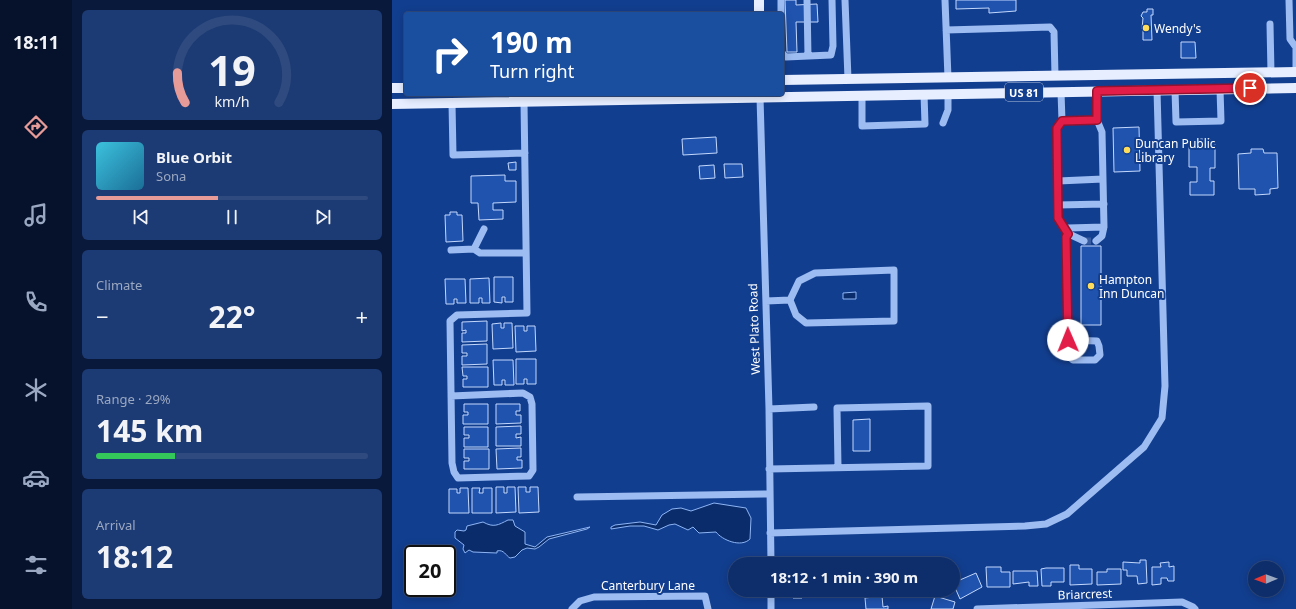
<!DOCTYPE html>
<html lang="en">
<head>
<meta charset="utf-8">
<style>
  :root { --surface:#0e2e6b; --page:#1c3a73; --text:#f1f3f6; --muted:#9ba8c1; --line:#2e4a7e; --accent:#e69b98 }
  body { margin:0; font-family:"Noto Sans",sans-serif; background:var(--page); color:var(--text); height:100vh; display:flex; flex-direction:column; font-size:15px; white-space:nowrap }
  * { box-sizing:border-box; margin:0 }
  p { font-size:13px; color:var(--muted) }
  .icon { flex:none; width:22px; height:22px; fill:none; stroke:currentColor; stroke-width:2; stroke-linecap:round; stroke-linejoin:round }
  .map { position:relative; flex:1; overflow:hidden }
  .side { display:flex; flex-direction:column; gap:10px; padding:10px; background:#08193b; width:320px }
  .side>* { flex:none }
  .top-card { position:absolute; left:12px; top:12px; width:380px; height:84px; border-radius:4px; box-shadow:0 2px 10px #0003,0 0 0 1px var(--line); background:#1a4fa0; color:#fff; overflow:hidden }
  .needle { width:26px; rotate:269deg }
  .buttons { position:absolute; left:856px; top:561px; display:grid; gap:8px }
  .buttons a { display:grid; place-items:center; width:36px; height:36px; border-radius:50%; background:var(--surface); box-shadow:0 2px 10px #0003,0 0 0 1px var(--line); font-size:20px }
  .speed { position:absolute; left:12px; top:545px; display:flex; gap:8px; font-size:20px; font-weight:700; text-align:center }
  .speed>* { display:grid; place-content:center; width:52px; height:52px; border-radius:50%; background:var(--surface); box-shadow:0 2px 10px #0003,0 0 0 1px var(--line); line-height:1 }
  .speed .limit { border:2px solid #111; border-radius:6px; background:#fff; color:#111 }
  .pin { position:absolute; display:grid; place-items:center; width:34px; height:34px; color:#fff; margin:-17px; border:2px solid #fff; border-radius:50%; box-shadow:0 1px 4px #0007 }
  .me { position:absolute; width:44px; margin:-22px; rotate:359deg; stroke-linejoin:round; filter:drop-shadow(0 0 3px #0008) }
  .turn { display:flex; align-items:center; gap:14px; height:84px; padding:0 20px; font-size:18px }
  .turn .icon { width:52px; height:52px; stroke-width:2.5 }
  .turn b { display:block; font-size:28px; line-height:34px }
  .big { font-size:30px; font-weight:700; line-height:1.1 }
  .side .card { flex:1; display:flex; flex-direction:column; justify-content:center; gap:6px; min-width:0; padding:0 14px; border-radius:6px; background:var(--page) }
  .side .dial { align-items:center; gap:0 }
  .dial svg { height:104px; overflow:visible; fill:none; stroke:var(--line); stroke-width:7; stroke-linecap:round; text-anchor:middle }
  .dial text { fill:var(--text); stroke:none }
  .song { display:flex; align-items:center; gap:12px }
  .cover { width:48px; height:48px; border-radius:6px; background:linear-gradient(135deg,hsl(190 70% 55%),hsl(200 70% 35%)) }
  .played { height:4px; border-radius:2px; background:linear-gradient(90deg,var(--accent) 45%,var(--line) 45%) }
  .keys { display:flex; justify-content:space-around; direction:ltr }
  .heat { display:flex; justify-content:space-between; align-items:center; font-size:22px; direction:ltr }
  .charge { height:6px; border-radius:3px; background:linear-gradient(90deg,#34c759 29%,var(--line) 0) }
  .trip { position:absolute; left:336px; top:557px; width:232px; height:40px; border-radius:20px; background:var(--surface); box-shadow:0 2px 10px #0003,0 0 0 1px var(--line); font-weight:700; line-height:40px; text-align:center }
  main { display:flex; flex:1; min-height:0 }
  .menu { display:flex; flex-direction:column; width:72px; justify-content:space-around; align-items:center; background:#06122b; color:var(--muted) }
  .menu .icon { width:28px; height:28px }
  .menu .current { color:var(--accent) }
  .menu b { font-size:18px; color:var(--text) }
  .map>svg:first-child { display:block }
  .water { fill:#0b2c6b; stroke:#8db5f5 }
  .building { fill:#1f53ae; stroke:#c3d8fd }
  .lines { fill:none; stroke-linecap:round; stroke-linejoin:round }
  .minor-tunnel { stroke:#365ba0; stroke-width:7; stroke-dasharray:7 3.5; stroke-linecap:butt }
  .minor { stroke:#9cbcf2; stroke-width:7 }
  .major { stroke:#e6eeff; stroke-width:10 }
  .route-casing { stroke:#92132f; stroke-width:10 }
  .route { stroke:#e11d48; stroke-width:7 }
  .poi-dot { fill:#ffdd5c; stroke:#123e8f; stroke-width:1.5 }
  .labels { text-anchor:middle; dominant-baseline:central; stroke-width:4; stroke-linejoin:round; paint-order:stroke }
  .shield { fill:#123e8f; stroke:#b8c5dd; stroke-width:1 }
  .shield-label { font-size:11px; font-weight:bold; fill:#fff }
  .poi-label { font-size:12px; fill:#fff; stroke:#123e8f; text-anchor:start }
  .street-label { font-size:12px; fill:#fff; stroke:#123e8f }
</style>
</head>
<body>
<main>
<nav class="menu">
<b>18:11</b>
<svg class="icon current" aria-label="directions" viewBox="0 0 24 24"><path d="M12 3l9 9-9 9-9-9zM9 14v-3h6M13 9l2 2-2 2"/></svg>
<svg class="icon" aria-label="music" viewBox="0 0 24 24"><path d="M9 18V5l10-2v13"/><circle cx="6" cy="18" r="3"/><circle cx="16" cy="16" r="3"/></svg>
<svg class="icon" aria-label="phone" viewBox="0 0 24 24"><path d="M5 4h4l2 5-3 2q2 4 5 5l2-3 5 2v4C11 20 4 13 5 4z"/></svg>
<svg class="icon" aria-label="climate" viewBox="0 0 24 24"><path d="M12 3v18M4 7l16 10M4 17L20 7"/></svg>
<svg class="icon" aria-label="car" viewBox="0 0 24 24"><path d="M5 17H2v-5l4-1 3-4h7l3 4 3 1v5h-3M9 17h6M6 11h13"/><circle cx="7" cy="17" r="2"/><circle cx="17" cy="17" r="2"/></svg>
<svg class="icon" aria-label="filters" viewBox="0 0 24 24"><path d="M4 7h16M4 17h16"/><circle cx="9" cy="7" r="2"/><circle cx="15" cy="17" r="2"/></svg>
</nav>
<section class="side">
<div class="card dial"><svg viewBox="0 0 100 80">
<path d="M14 69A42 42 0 1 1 86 69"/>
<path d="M14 69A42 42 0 0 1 8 46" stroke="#e69b98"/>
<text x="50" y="56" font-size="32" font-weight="700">19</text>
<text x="50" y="72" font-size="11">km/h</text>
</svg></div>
<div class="card">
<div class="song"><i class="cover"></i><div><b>Blue Orbit</b><p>Sona</p></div></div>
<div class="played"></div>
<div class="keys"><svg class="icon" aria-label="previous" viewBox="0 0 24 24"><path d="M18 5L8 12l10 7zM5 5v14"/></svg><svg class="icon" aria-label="pause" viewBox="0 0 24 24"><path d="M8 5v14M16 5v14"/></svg><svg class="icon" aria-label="next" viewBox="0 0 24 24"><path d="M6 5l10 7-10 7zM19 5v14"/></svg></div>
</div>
<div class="card"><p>Climate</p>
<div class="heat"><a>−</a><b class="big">22°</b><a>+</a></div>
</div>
<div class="card"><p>Range · 29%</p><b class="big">145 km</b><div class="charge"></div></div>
<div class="card"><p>Arrival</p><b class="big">18:12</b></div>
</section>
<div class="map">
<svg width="904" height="609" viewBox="0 0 904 609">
  <rect width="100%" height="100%" fill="#123e8f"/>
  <path class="water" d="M464 292V299H451V293Z
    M322 503 354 508 359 518 358 539C349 548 330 540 324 532L307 533 301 527 296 530 283 524 277 525 266 530 252 526H238L219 529V527L223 525 248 522 264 525 270 515 280 509 289 508 299 511Z
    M116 520H121L123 526 133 532V544L143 547 155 537 198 527 195 529 157 539 147 547 143 549 135 548 130 550 123 557 118 558C114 556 112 549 105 551V553L81 552 77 550 73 553 71 549 72 545 63 538V532L65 530 72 531 74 530 75 526 91 522C102 528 106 525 116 520Z"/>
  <path class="building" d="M393 0H404V5L425 4 426 22H404L405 52H395Z
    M564 0H624V11L597 13V8L564 9Z
    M755 9H761V15H759L760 40H751V29H750L751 18 749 16 751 12H755Z
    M789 42H803L804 58H789Z
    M747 127 748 171 722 172 721 128Z
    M324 137 325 153 291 155 290 139Z
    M804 139H818V142H823V168H818V181H822V195H798V182H805V167H797V142H804Z
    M859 149H871L872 153H885L886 188 878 189V194L863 195V189H847L846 154 859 153Z
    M124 162V170H117L116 163Z
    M332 164H350L351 177 333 178Z
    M322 165 323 178 308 179 307 166Z
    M113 175V181H124V202L101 203V210H111V219L87 220 86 203H79V176Z
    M58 212H65V215H70L71 241 54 242 53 215H58Z
    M689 246H709V325H689Z
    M102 277H121V302H113V297H110V303L102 302Z
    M97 278 98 303H90V298H87V303H78V279Z
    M53 279H73L74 303H65V299H62V304H54Z
    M95 321V341L70 342V333H74V330L70 331V322Z
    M109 323V328H112V323H120L121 348 101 349 100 324Z
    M123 326H132V331H135V326H143L144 351 124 352Z
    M95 344V364L70 365V356H75V353H70V345Z
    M124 359H144V384H135V379H132V384H124Z
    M101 360H121L122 385H113V380H110V385H102Z
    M70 367H96V387H71V379H75V376H71Z
    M72 404H96V424H71V415H76V412H72Z
    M104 404H128V411H124V415H129V423L104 424Z
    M478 419V451H461V420Z
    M129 426V434H124V438L129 437V446H104V427Z
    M72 427H96V447H72V438H77V435H72Z
    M129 448V457H125V460H130V468L105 469 104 449Z
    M72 449H97V469H72V461H77V458H72Z
    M104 487H112V493H115V487H123L124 512 104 513Z
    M126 487H134V492H138V487H146L147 512 127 513Z
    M68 488H76L77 513H57V489H65V493H68Z
    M80 488H88L87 493H91V488H100V513H80Z
    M748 560H754L755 583 746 584 745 576H735V570H731V562L748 563Z
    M777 562V567L782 566V581H776L775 578H769V584L760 585V567H769L768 563Z
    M678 565H687V569H700V584L678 585Z
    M594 567H609V572H618V587H595Z
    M654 568H672V582H659V586H650L649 569Z
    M715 569H729V584L705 585V572H715Z
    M621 571H645L646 586H637V582L621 584Z
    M584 573 590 587 568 599 561 583Z
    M401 590H424V595L410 594V598H401Z
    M436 590H460V594H445V597H436Z
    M490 596 491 607 496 606V609H474L473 598Z
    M543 596 563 602 561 609H539Z"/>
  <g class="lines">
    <path class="minor-tunnel" d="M692 241H704"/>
    <path class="minor" d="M389 0V14
      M415 0 416 56
      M453 0 456 79
      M553 0 556 78
      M897 0 898 39 903 46
      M878 24 879 73
      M554 30 658 27 662 32 663 76
      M390 53 394 57 439 55 441 46 440 0
      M904 72V46
      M783 90 784 122 829 121 828 89
      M669 92 670 121 665 128V132L666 218 677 234 692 241
      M470 95V126L533 124 532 94
      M368 97 377 409 379 564
      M60 103 61 155 133 153
      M670 121 705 120
      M551 123 556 110V94
      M666 181 711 179
      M666 205 712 204
      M92 229 82 249 88 253H134
      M673 230 676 228 712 227
      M704 241 710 236 712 227 710 132 705 120V91
      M59 250 82 249
      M374 301 398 300 407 281 423 273 502 270V321L414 323 404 315 398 300
      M676 340 705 341 707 346 708 355 703 360H681L676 356V340L674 237 677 234
      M59 396 131 393 138 397 140 404 141 470 137 476 66 478 62 472 60 463 58 321 65 315 135 313 132 102
      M377 409 422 407
      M377 469 536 466V406L445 408 446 467
      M185 497 377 494
      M378 533 633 526 654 524 675 514 752 447 770 418 773 386 765 90
      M379 590V609
      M180 609 188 601 202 597 313 596 316 609
      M585 609 790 602 801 607 803 609"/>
    <path class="major" d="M367 0V14
      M390 80 904 72
      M0 88H14
      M0 104 904 88"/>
  </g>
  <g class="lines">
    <defs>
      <path id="route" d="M676 340 674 237 676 234 666 218 665 132V128L670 121 705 120V91L858 88"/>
    </defs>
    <use href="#route" class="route-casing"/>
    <use href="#route" class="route"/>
  </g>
  <g class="poi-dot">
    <circle cx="754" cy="28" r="4"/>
    <circle cx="735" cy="150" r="4"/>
    <circle cx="699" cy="286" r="4"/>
  </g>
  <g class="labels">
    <rect class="shield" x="613" y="83" width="38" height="18" rx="3"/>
    <g class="shield-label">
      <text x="632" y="92">US 81</text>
    </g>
    <g class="poi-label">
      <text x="762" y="28">Wendy's</text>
      <text x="743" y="143">Duncan Public<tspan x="743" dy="14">Library</tspan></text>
      <text x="707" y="279">Hampton<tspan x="707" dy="14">Inn Duncan</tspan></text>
    </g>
    <g class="street-label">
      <text transform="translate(362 329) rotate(-92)">West Plato Road</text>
      <text x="256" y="585">Canterbury Lane</text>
      <text transform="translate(693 594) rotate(-2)">Briarcrest</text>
    </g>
  </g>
</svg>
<div class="buttons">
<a><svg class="needle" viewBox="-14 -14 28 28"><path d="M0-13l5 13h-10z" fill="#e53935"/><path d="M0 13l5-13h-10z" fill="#9ba8c1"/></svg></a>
</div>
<div class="speed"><div class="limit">20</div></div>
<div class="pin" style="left:858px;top:88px;background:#d93025"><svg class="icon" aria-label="arrive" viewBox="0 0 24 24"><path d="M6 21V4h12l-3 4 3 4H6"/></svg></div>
<svg class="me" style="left:676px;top:340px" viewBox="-20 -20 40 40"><circle r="19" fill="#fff"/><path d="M0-13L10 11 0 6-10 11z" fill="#e11d48"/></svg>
<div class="trip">18:12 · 1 min · 390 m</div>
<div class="top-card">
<div class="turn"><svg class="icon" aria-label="right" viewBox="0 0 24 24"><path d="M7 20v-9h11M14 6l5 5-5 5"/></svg><div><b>190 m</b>Turn right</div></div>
</div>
</div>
</main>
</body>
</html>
